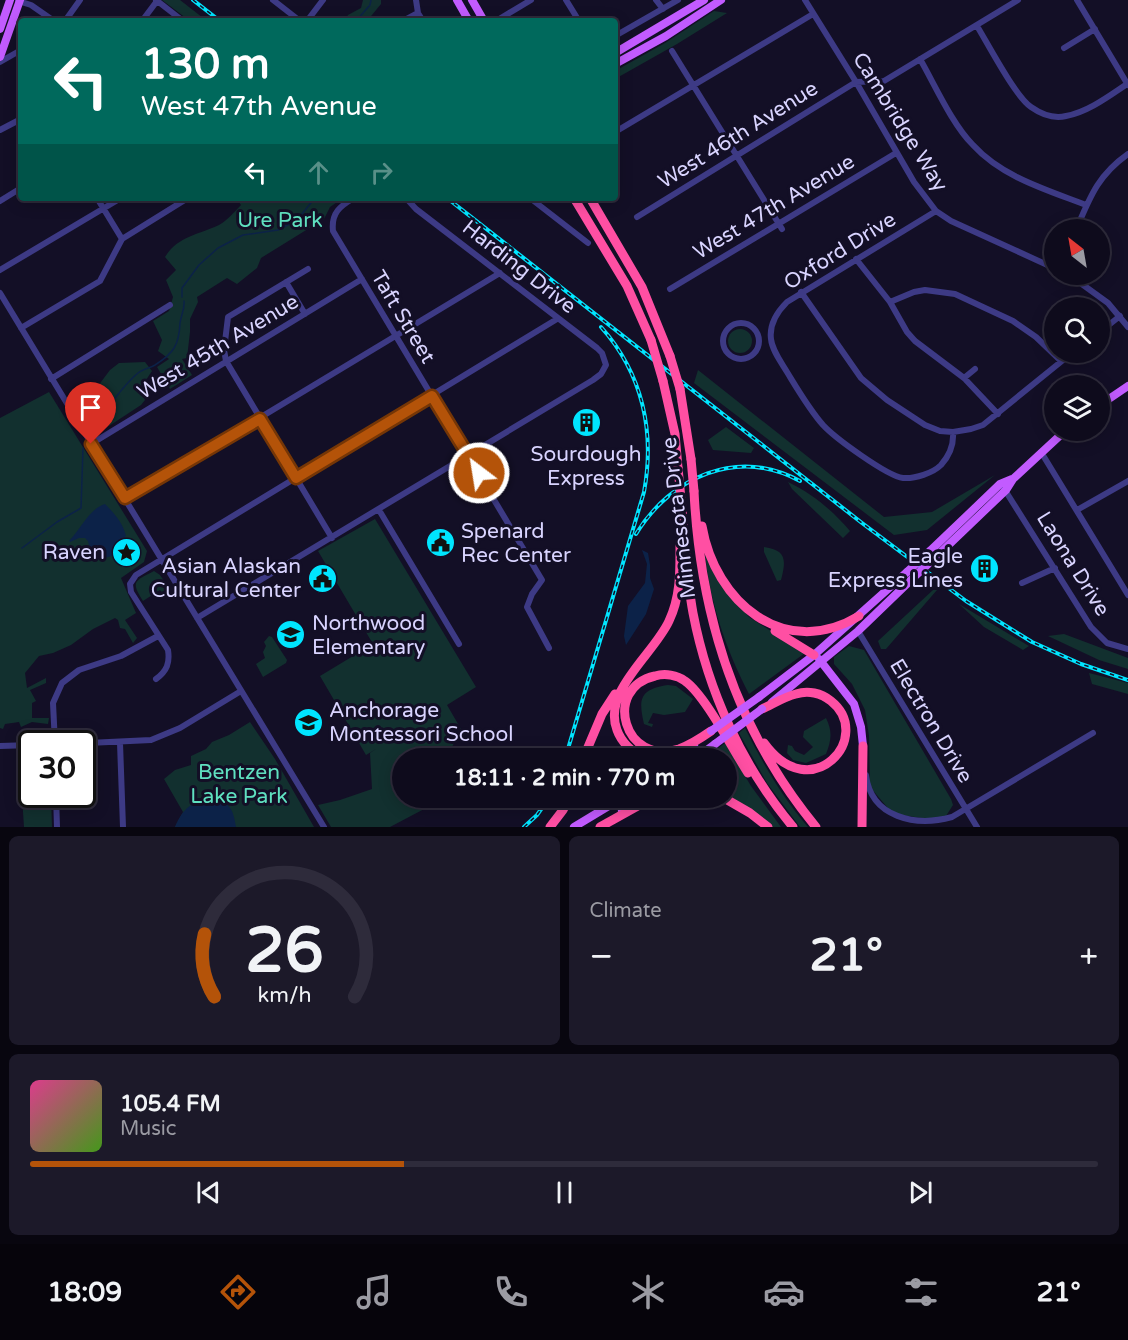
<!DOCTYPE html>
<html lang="en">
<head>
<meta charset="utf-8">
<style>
  :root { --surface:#0e0b1c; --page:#1c1929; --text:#f1f3f6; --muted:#9b9ba3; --line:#2e2b3b; --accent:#b45309 }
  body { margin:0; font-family:"Varela Round",sans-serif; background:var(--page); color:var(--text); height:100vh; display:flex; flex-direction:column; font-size:22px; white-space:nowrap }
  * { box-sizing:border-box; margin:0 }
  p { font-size:20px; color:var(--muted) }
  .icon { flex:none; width:33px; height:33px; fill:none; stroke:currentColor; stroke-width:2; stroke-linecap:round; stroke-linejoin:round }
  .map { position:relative; height:827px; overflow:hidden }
  .details { display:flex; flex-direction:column; gap:9px; padding:9px; background:#08060f; flex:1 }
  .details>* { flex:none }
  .top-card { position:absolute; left:18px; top:18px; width:600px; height:183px; border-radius:6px; box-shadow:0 3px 15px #0003,0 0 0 2px var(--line); background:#00695c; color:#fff; overflow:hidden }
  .needle { width:39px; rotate:329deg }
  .fabs { position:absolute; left:1044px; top:219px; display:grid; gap:12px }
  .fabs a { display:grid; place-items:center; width:66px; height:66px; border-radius:50%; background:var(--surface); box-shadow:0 3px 15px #0003,0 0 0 2px var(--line); font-size:30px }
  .speed { position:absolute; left:18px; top:730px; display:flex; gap:12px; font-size:30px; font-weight:700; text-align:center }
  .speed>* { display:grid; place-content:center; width:78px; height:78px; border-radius:50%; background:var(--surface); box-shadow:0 3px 15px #0003,0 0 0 2px var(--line); line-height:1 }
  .speed .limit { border:3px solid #111; border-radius:9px; background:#fff; color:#111 }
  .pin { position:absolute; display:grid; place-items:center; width:51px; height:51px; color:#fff; margin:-62px -26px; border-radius:50% 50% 50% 0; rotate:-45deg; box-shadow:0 0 6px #0007 }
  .pin .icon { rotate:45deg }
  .me { position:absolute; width:66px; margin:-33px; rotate:329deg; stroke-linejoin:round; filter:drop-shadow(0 0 4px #0008) }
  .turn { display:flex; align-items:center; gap:21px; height:126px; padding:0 24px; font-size:27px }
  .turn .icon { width:78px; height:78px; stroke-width:2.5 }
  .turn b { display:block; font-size:42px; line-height:51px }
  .lanes { display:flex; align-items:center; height:57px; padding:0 24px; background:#0003; justify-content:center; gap:30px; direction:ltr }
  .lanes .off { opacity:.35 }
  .big { font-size:45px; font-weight:700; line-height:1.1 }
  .details .tile { flex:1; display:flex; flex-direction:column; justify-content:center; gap:9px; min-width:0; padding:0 21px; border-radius:9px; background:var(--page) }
  .details .dial { align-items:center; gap:0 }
  .dial svg { height:156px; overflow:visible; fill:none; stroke:var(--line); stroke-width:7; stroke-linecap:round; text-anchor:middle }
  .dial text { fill:var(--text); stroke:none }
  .song { display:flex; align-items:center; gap:18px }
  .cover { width:72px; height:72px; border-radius:9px; background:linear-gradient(135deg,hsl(330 70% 55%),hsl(100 70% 35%)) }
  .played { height:6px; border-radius:3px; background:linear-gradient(90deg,var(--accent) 35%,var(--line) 35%) }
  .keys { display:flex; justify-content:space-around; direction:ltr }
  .heat { display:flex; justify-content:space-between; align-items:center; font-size:33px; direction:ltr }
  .details .tiles { flex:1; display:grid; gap:9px; grid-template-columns:1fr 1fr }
  .tile:last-child { grid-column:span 2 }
  .trip { position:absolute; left:392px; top:748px; width:345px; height:60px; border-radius:30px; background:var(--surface); box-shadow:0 3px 15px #0003,0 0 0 2px var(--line); font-weight:700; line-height:60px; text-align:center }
  .menu { display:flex; height:96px; justify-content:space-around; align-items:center; background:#06040b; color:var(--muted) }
  .menu .icon { width:42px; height:42px }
  .menu .active { color:var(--accent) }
  .menu b { font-size:27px; color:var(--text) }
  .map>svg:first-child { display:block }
  .green { fill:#12302f }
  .water { fill:#0c2248 }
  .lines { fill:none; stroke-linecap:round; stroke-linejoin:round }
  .stream { stroke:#0c2248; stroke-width:1.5 }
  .minor { stroke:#3d3a85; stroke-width:6 }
  .major { stroke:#c25bff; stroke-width:8 }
  .highway { stroke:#ff4fa3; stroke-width:9 }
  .rail-casing { stroke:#00e5ff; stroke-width:4 }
  .rail { stroke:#130f26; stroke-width:1.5; stroke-dasharray:4.5; stroke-linecap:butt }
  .major-bridge { stroke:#c25bff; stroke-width:8 }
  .highway-bridge { stroke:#ff4fa3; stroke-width:9 }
  .route-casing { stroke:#753606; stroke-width:15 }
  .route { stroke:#b45309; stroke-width:10 }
  .labels { text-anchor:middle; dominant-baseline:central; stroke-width:6; stroke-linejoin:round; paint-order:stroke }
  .street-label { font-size:21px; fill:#d9d4ff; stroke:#130f26 }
  .park-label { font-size:21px; fill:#5fe0c0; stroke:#130f26 }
  .poi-label { font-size:21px; fill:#d9d4ff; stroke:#130f26; text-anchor:start }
</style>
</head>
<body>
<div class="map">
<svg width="1128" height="827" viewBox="0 0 1128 827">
  <rect width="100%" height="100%" fill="#130f26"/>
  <path class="green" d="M162 0H180L207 21H190Z
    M363 0H381V4L367 21H345L348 15 361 8Z
    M714 11 727 13 677 44 615 79V71L665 43Z
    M236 198H343L330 207 324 219 261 258 257 268 237 284 227 278 197 297 198 302 190 319V332L187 358 182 359 192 375 170 389 157 367 169 359 158 351 162 340 153 321 169 311 173 297 166 280 176 270 165 257C178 236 198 235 219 225 228 220 234 212 241 205Z
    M728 341a12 12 0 1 1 24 0a12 12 0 1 1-24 0Z
    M145 362 152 371 144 383 145 400 141 405 109 426 105 414 92 394 110 370 119 363Z
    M698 370 884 517 932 512 995 475 927 530 894 535 694 383Z
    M49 392 147 551 144 562 121 578 136 613 125 620 137 638 133 643 125 629 120 628 118 620 115 618 93 629 71 645 53 653 39 656 25 673 27 688 46 678V683L30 690 36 701 32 703V718H49L48 724 32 722 21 727 19 722 5 724 3 729 0 728V418Z
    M726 427 754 448 751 453 713 450 708 440Z
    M788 482C813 494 832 510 850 531L843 538 792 489Z
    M375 519 476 687 447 705 461 729 449 753 452 759H402V798H445L390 827H331L318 805 340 800 372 789 370 753 376 749 366 755 320 676 373 644 318 551Z
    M704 547 734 600 749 617 805 653 749 694C725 648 709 599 704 547Z
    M764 547C787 550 786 561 781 580L777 581 764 552Z
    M154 571 160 575 173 594 166 598 160 590 143 601C130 581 135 581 154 571Z
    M933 590H937L886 649H881L878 641Z
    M959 604 1029 646 1023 650 984 627Z
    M1064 634 1128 658V669L1099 660 1048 636Z
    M269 636 272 637 287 660 286 663 263 677 256 664 265 658 263 652 266 646 264 642Z
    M849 646 864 650 951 799 953 805 946 816 937 820 893 814 870 787 869 736 865 710 852 684 834 664V657Z
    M1089 673 1128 683V694L1092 684Z
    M668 685 676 686 693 699 685 712 664 715 653 713 648 723 653 724 652 727 644 724C638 699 640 689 668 685Z
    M826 718C833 732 831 741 826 754L806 763 793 760 787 753 788 745 792 746 795 751 804 755 813 747 803 737 804 731Z
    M250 722 275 759 314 827H175L183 812 164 779 175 770 191 765V756L206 749 212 742 229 735Z
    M745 728C763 764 782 797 808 827H800L767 783 739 733Z
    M725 743 751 786 781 827H771L726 797V759H704Z
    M51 795 52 827H24L22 797Z"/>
  <path class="water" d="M105 504C115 514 123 523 126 536L123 539 127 544 135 545 141 555 139 558 129 551 101 559 90 550 88 541 85 538H79L70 542 69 541C81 529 89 509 105 504Z
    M642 550 648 553 650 565V578L654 589 646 614 626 645 624 636 628 606 645 583 647 564Z
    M211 797C230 803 233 808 236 827H175C182 809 193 801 211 797Z"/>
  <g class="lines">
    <path class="stream" d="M356 21 370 5 371 0
      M182 297V288L199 265 218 248 243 235 278 230 297 220 315 198
      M91 432C103 414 122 386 138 373 143 369 150 368 155 365 174 353 179 345 180 323 181 315 185 309 184 301
      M22 548 57 522 81 508 83 448"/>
    <path class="minor" d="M156 0 183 21
      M273 0 300 21
      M566 0 579 21
      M656 0 663 9
      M805 0 856 82 914 182 936 211 951 221 1054 268
      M1077 0 1128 85
      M18 1 31 5 54 21
      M418 13 423 21
      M65 21 80 0
      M142 21 157 1
      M307 21 323 0
      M403 21 418 13 416 0
      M496 21 531 0
      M977 26C988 44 1015 96 1031 107 1041 114 1054 119 1066 116 1088 112 1109 96 1127 84
      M615 36 678 0
      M1064 48 1095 29
      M672 51 782 229
      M920 59C935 85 952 124 973 145 1002 177 1047 190 1086 205
      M0 62 21 50
      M0 130 21 119
      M615 132 813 14
      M97 198 122 239
      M354 198C340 206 331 213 333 231L542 580 532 594 527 607 549 648
      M530 198 588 243
      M0 201 21 188
      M936 211 787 302C777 312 769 324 771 339 772 350 781 362 787 372 798 390 809 409 823 425 835 438 887 476 903 478 915 479 933 473 941 465 950 455 954 445 953 432
      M637 217 856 82 884 81 1018 0
      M1076 230C1090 197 1098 175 1128 154
      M856 259 890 302 907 332 915 341 964 378 998 414
      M308 269 228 317 224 350 226 361 332 538
      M0 270 121 198
      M1068 274 1108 303 1128 327
      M286 282 305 314
      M670 289 896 153
      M801 292 861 378 887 400 925 425 940 431 953 432 971 429 983 425 1073 352
      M0 293 324 827
      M890 302 914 292 925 290 955 294 1013 321 1036 337 1061 361
      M723 341a18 18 0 1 1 36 0a18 18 0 1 1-36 0Z
      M21 328 100 281 122 239 188 198
      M1100 332 1120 316
      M964 378 975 369
      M51 379 170 305
      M91 444 362 279
      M1041 452 1128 595
      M479 472 484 446
      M1003 487 1091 627 1107 643 1128 649
      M125 499 500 273
      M379 510 459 644
      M1077 510 1128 481
      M1022 583 1055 568
      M197 618 593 380 601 374 606 365 602 353 597 348 416 209 406 198
      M858 631 977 827
      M156 679C167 671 170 663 168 650L131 592 130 584 136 575 557 319
      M120 743 123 827
      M55 744 53 703 62 683 79 670 121 656 158 636
      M67 744 151 740 180 728 241 691
      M0 746 32 745
      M866 775C871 818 916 827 952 817L1093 733
      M56 795 57 827"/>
    <path class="major" d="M457 0 469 21
      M472 0 484 21
      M0 29 10 0
      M615 53 704 0
      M0 57 20 0
      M615 64 666 36 721 0
      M1100 405 1128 386
      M930 551 1000 484 1012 479
      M938 555 1006 490 1013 479 1066 430
      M819 659 854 704 861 727 863 746
      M759 697 814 655 907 572
      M772 702 858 631 914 577
      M676 759 694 745
      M695 759 715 744
      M622 811 641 798
      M574 827 622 798"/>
    <path class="highway" d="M574 198 627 286 651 340
      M590 198 642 287 670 356
      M663 381 675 434 678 468
      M680 389 691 459
      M694 491C700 616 736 730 816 827
      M681 499C685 537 686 576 693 613 708 691 742 766 793 827
      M702 526C715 602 784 661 859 616
      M775 631 814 655
      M762 709C773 704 784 697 796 694 808 690 821 693 831 701 875 736 812 809 764 743
      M711 731C701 738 690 745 679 749 624 767 602 688 655 676 665 673 677 675 685 681 705 695 733 750 748 773
      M583 759 602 714 615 694
      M645 759C632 752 622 744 617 730 602 691 654 654 669 621 681 596 680 570 680 543
      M724 798 750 813 768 827
      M550 827 563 810 569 798
      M600 827 652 798
      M862 827 863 746"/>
    <defs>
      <path id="rail" d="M193 0 220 21
        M447 198 862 523 966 601 1032 642 1081 664 1128 680
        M636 534C671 477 737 447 800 481
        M565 759 644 492C655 432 643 374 601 327
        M524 827 537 815 549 798"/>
    </defs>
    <use href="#rail" class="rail-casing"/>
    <use href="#rail" class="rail"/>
    <path class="major-bridge" d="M907 572 930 551
      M914 577 938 555
      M711 731 759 697
      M715 744 762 709"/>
    <path class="highway-bridge" d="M651 340 663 381
      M670 356 680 389
      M691 459 694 491
      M678 468 681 499"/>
  </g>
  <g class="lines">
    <defs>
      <path id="route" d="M91 444 125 498 260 419 296 478 432 396 479 473"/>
    </defs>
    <use href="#route" class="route-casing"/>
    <use href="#route" class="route"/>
  </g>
  <defs>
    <symbol id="building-disc" viewBox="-11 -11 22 22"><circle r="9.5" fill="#00e5ff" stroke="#130f26"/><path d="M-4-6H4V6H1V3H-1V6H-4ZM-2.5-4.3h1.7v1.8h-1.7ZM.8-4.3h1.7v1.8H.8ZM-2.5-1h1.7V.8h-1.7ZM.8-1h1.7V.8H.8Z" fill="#111"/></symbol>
    <symbol id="civic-disc" viewBox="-11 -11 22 22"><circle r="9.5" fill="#00e5ff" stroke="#130f26"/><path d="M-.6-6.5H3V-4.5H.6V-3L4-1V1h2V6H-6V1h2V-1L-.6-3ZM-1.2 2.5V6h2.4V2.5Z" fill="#111"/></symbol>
    <symbol id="sight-disc" viewBox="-11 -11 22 22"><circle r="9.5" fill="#00e5ff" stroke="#130f26"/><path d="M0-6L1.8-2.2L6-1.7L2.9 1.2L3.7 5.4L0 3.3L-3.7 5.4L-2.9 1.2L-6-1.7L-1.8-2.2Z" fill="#111"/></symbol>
    <symbol id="school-disc" viewBox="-11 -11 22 22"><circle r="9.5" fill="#00e5ff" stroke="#130f26"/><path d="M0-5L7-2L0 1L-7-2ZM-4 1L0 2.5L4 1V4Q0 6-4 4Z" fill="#111"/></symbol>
  </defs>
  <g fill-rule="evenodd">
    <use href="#building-disc" x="570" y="406" width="33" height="33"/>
    <use href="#civic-disc" x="424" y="526" width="33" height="33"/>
    <use href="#sight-disc" x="110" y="536" width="33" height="33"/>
    <use href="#building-disc" x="968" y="552" width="33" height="33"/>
    <use href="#civic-disc" x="306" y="562" width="33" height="33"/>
    <use href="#school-disc" x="274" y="618" width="33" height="33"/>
    <use href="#school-disc" x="292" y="706" width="33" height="33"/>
  </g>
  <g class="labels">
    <g class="street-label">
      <text transform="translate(900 122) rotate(58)">Cambridge Way</text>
      <text transform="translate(738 135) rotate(-32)">West 46th Avenue</text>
      <text transform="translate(774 207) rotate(-31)">West 47th Avenue</text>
      <text transform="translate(840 251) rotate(-32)">Oxford Drive</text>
      <text transform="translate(519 267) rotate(38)">Harding Drive</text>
      <text transform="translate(403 317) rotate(59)">Taft Street</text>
      <text transform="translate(218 347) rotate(-31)">West 45th Avenue</text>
      <text transform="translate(679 518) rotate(-97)">Minnesota Drive</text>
      <text transform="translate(1073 564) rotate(58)">Laona Drive</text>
      <text transform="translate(931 721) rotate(59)">Electron Drive</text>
    </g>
    <g class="park-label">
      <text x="280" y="220">Ure Park</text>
      <text x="239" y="772">Bentzen<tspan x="239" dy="24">Lake Park</tspan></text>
    </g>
    <g class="poi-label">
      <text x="586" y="454" text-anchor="middle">Sourdough<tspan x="586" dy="24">Express</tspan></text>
      <text x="461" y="531">Spenard<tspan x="461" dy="24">Rec Center</tspan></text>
      <text x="105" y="552" text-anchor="end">Raven</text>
      <text x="963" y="556" text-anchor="end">Eagle<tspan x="963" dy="24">Express Lines</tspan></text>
      <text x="301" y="566" text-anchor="end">Asian Alaskan<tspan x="301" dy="24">Cultural Center</tspan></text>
      <text x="312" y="623">Northwood<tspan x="312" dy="24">Elementary</tspan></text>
      <text x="329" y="710">Anchorage<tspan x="329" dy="24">Montessori School</tspan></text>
    </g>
  </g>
</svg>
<div class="fabs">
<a><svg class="needle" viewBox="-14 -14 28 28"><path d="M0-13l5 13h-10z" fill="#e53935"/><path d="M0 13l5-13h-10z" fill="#9b9ba3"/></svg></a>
<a><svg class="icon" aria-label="search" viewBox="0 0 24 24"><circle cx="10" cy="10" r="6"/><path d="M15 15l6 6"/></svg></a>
<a><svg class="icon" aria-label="layers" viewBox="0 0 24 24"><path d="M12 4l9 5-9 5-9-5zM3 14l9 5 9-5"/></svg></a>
</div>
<div class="speed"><div class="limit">30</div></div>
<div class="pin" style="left:91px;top:444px;background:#d93025"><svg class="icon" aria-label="arrive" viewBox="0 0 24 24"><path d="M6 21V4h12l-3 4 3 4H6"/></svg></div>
<svg class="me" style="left:479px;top:473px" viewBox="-20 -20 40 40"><circle r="17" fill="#b45309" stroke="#fff" stroke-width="3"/><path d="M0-11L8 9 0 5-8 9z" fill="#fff"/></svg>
<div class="trip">18:11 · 2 min · 770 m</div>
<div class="top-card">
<div class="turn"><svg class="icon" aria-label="left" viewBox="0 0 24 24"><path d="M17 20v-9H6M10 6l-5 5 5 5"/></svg><div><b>130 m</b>West 47th Avenue</div></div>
<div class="lanes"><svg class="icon" aria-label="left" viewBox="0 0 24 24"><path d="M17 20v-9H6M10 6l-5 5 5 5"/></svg><svg class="icon off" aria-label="ahead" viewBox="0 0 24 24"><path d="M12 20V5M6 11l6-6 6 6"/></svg><svg class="icon off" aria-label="right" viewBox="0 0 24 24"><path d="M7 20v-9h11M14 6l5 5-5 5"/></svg></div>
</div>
</div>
<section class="details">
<div class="tiles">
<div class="tile dial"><svg viewBox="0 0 100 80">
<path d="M14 69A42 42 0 1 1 86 69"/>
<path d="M14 69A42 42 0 0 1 9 37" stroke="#b45309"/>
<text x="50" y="56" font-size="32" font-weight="700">26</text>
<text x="50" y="72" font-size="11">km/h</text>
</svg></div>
<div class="tile"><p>Climate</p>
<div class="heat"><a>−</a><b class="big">21°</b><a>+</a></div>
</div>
<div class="tile">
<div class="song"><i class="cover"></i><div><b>105.4 FM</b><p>Music</p></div></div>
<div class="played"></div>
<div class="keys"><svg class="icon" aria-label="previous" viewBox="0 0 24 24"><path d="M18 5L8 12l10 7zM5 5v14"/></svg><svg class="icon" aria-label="pause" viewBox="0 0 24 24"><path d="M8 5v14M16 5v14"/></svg><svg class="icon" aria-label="next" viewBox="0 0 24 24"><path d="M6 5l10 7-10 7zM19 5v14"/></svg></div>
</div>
</div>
</section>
<nav class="menu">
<b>18:09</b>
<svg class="icon active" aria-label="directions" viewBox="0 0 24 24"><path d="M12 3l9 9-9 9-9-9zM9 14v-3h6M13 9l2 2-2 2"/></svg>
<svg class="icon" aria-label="music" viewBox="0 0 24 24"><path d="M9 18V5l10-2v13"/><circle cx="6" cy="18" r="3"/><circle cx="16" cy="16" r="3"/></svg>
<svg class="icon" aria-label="phone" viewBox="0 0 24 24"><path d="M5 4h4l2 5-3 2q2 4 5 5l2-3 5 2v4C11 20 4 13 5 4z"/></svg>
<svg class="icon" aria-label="climate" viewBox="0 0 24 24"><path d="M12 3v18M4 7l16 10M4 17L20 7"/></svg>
<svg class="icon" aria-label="car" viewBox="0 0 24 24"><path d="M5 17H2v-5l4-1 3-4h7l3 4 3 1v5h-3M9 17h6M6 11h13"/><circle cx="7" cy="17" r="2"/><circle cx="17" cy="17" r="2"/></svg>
<svg class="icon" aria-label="filters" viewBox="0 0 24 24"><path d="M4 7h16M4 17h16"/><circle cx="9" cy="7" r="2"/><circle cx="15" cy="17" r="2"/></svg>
<b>21°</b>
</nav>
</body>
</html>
